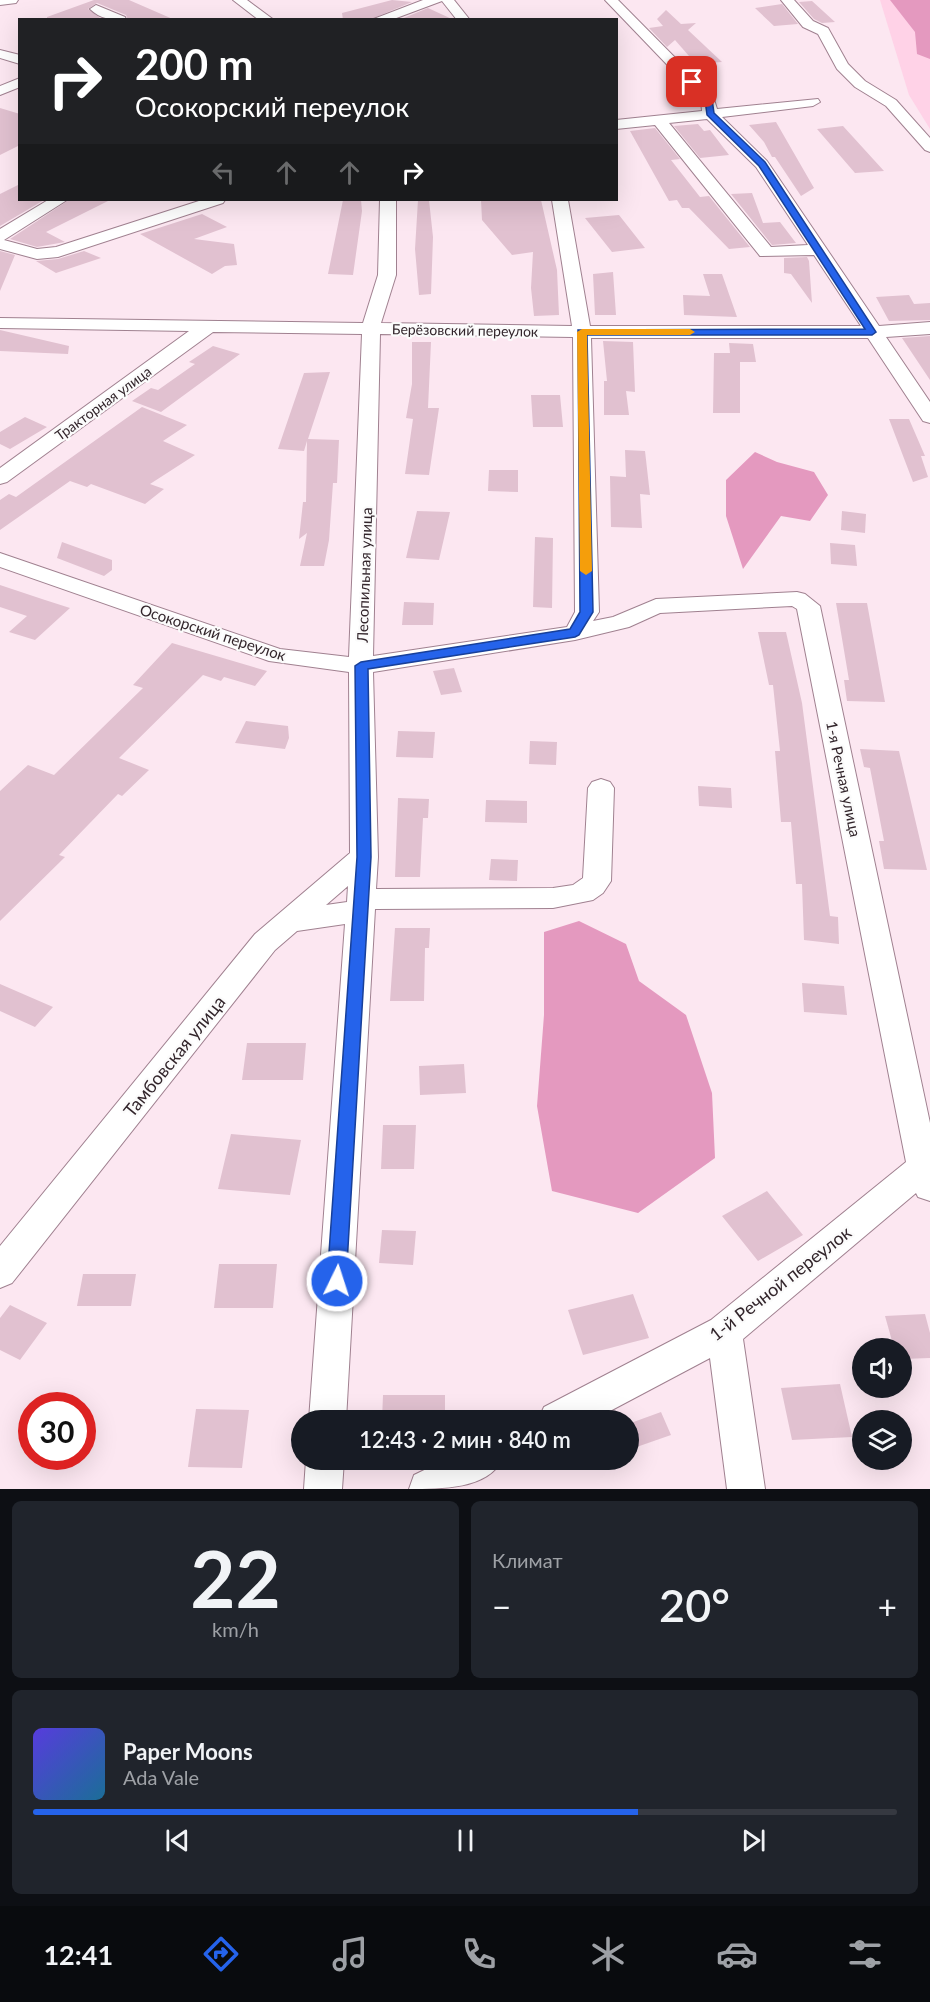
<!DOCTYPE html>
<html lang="ru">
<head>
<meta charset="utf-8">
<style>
  :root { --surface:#171b24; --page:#20242c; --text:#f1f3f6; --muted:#9ea1a6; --line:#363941; --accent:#2563eb }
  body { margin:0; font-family:Lato,sans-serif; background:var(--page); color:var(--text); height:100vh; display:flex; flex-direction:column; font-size:22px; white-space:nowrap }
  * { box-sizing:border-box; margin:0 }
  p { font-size:20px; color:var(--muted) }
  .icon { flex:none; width:33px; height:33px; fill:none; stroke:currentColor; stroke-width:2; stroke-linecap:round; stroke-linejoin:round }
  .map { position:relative; height:1489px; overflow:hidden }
  .side { display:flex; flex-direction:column; gap:12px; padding:12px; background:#0d0f14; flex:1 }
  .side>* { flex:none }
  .top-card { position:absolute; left:18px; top:18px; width:600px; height:183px; border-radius:0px; box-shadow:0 6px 24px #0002; background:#202124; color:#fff; overflow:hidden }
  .tools { position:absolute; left:852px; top:1338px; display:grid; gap:12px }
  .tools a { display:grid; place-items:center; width:60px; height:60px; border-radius:50%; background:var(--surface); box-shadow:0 6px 24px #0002; font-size:30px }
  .speed { position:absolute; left:18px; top:1392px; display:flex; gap:12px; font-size:30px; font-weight:700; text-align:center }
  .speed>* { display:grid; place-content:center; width:78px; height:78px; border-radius:50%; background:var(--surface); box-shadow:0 6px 24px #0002; line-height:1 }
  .speed .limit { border:9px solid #d22; background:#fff; color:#111 }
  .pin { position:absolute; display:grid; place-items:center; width:51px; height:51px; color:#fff; margin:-26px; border-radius:12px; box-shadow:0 3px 9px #0006 }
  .me { position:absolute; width:66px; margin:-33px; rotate:4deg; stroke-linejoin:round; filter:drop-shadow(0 0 4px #0008) }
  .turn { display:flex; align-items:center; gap:21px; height:126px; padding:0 18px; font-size:27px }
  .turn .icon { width:78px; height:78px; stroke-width:2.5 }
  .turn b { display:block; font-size:42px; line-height:51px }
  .lanes { display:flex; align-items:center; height:57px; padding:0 18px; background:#0003; justify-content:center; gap:30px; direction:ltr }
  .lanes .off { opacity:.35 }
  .big { font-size:45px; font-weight:600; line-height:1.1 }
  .side .tile { flex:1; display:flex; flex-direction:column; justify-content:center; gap:9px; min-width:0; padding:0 21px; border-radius:9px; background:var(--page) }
  .side .dial { align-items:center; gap:0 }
  .dial b { font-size:78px; line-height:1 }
  .song { display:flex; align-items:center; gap:18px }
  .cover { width:72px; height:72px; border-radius:9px; background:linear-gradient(135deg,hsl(250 70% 55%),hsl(200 70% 35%)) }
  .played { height:6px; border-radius:3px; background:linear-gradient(90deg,var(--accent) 70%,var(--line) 70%) }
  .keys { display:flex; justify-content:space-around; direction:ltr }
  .heat { display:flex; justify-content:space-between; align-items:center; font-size:33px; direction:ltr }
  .side .tiles { flex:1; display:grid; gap:12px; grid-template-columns:1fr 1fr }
  .tile:last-child { grid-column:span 2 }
  .trip { position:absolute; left:291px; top:1410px; width:348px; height:60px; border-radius:30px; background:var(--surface); box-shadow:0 6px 24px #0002; font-weight:600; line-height:60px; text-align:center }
  .tab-bar { display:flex; height:96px; justify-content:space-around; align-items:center; background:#090b0e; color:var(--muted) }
  .tab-bar .icon { width:42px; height:42px }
  .tab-bar .current { color:var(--accent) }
  .tab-bar b { font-size:27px; color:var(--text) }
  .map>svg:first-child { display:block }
  .green { fill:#ffd2e7 }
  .water { fill:#e499bf }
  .building { fill:#e1c1d0 }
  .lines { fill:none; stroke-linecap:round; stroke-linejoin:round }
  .minor-casing { stroke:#a08190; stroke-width:2 }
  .minor { fill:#fff; fill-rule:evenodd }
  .route { fill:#2563eb; stroke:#184099; stroke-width:1.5 }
  .slow { fill:#f59e0b }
  .labels { text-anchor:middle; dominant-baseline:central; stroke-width:4.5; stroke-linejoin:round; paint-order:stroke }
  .far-street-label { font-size:14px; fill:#32252b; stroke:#fbfbfb }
  .street-label { font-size:15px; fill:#32252b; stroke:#fbfbfb }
  .near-street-label { font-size:18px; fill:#32252b; stroke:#fbfbfb }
</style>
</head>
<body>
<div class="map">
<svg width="930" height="1489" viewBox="0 0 930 1489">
  <rect width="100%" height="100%" fill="#fce7f1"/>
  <path class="green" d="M880 0H930V129L909 95Z"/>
  <path class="water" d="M890 0H930V59L917 54 915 32Z
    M755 452 777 462 814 472 828 495 810 521 781 516 743 569 726 516V480Z
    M579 921 626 944 639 981 686 1015 712 1093 715 1158 638 1213 552 1191 537 1106 544 1015V932Z"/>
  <path class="building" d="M94 0H129L175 20H128L126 15 97 3 88 9 103 20H47V17Z
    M392 0 412 2 369 20H343L342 13Z
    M812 1 835 22 822 23 814 19 799 2Z
    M782 4 798 24 774 26 755 8Z
    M428 8 454 20H399Z
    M666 10 681 24 696 23 688 30 722 62 696 64 675 40 667 47 649 28 663 26 657 19Z
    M0 108 20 114V145L0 155Z
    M776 122 814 188 801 196 775 157H772L764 142 749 125Z
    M698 124 704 131 710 130 729 155 700 158 674 126Z
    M843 126 884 171 855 173 817 129Z
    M655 128 680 159 671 160 700 197 709 196 750 247 729 249 689 208H682L677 200 669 201 630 131Z
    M20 184V200H44L0 226V194Z
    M752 193 763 223 780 222 796 243 772 245 731 194Z
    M69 200H110L46 232 65 242 37 247 10 239Z
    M343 200H361L362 211 353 275 328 274Z
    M418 200H429L433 237 431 294 419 295 415 249Z
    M481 200H541L557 270 559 315 534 316 531 288 533 252 512 255 482 220Z
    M202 214 227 227 194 239 234 244 237 265 225 266 212 274 140 234Z
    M619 215 645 248 612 252 585 218Z
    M0 251 15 255 0 291Z
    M84 251 101 258 56 273 36 261 58 259Z
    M807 257 809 261 812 303 791 274 784 273V258Z
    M613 272 616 315H595L593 274Z
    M703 274H722L737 317 684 315 683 295 710 296Z
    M909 295 914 304 930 303V320L889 321 876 297Z
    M0 330 69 346 68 354 0 351Z
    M930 336V380L902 338Z
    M603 341 633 342 635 392 626 391 629 415H604V381H607Z
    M412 342H431L428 408H439L429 475 405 474 413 419 406 418 412 384Z
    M729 343 753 344 756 362H740V413H713L714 353H730Z
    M213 346 240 354 161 412 132 401 151 388 158 390 195 364 189 362Z
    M330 372 308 439 339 440 337 483H333L329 540 324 566H300L307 533 299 539 303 502H306L307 441 304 451 278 449 304 373Z
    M531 395H560L563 427H533Z
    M142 407 187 425 163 441 195 455 150 484 164 489 145 504 91 484 87 487 70 481 0 530V500L9 494 16 497Z
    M25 417 47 427 10 449 0 444V432Z
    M889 419H909L925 456H921L928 477 913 482Z
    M625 450 645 451 650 495 640 494 642 528 611 527 610 476 626 477Z
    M489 470H518V492L488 491Z
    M417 511 450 512 439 560 406 558Z
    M842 511 866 514 865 533 841 530Z
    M535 537 553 538 552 608 533 607Z
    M62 542 112 560V570L104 576 57 558Z
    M830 543 855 545 857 566 831 564Z
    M0 585 45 600 70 608 35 640 9 632 27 616 0 607Z
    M404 602 434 603 433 625H402Z
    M836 603H867L885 702 847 701 844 680H849Z
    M758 632H786L802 703 830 916 838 917 839 944 804 940 802 884H796L791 822H781L775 751H780L773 685H769Z
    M172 643 267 671 255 686 224 677 221 681 203 675 119 758 149 770 122 796 118 794 59 855 65 857 0 921V791L28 765 54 775 143 688 133 685Z
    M454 668 462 692 441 695 433 671Z
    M246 721 288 726 289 738 285 749 235 743Z
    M398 731 435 732 433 758 396 757Z
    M530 741 557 742 556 765 529 764Z
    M860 749 899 751 927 870 884 869 879 841H884L870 768 864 767Z
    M698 786 731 788 732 808 699 806Z
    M398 798 429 799 428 818H423L420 877H395Z
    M486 800 527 801V823L485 822Z
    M491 859 518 860 517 881 489 880Z
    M395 928H430L429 948H425L424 1001H390Z
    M802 983 844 986 847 1015 804 1012Z
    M0 984 53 1007 35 1027 0 1011Z
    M247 1043H306L303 1080H242Z
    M464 1064 466 1093 420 1095 419 1066Z
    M383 1125H416L414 1169H381Z
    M231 1134 301 1140 290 1195 218 1189Z
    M767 1191 803 1235 758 1261 722 1216Z
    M382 1230 416 1231 413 1265 379 1263Z
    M219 1264H277L273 1308H214Z
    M83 1274H136L131 1306H77Z
    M633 1294 649 1338 583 1355 568 1310Z
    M10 1305 47 1323 20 1360 0 1350V1318Z
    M925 1314 930 1333V1358L902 1359V1348H894L885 1316Z
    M840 1384 852 1437 792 1440 781 1388Z
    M383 1395H445V1420H382Z
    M196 1409 249 1410 242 1468 188 1467Z
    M661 1412 671 1435 628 1450V1424Z"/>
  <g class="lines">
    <defs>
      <path id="minor" d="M0 0H18L16 3 0 5Z
        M233 0H247L274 20H259Z
        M423 0H454L470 20H457L442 1 391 20H371Z
        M605 0H618L713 96 717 109 818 99 820 102 813 106 722 117 767 161 879 326 930 322V334L886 337 930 402V423L923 421 868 338H591L599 612 593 621 613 617 656 599 797 592 805 594 820 606 930 1123V1201L918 1197 916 1193 743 1339 765 1489H727L710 1358 593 1420H538L544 1407 711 1320 906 1162 797 609 792 606 660 613 629 627 575 640 373 672 378 857 376 889 553 888 573 885 583 878 588 788 592 782 601 779 610 782 614 788 611 881 603 893 593 900 553 908 375 909 346 1420H309L345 924 297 931 275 950 12 1283 0 1288V1246L255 934 350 853 349 672 269 661 0 567V553L280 649 349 657 362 334 213 332 7 482 0 484V468L189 331 0 328V318L363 323 378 275 380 200H396V275L381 323 572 326 552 200H568L590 326H861L814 255 760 256 655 125 616 129V120L702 111 701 100ZM707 119 756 167 808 245 771 247 669 123ZM380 334 573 337 575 612 567 627 373 656ZM348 886 347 902 326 905Z
        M781 0H794L813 21 828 28 848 64 865 81 896 100 930 138V152L925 150 886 106 855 87 837 69 818 34 803 27Z
        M96 5 125 17 126 20C112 20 100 19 90 9Z
        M0 50 20 55V64L0 58Z
        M20 78V87L0 95V86Z
        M48 200H67L4 240 37 249 56 247 202 200H225L223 203 58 257 37 259 0 249V229Z
        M306 1460H344L342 1489H304Z
        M445 1460H502C487 1489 442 1489 409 1489L414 1475Z"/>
    </defs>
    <use href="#minor" class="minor-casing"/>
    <use href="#minor" class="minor"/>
  </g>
  <path class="route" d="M690 81H695L712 99 714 113 765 162 876 332 872 335H587L593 612 579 635 575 637 368 669 371 857 346 1281 343 1287 337 1290 330 1287 327 1281 357 857 355 666 361 662 570 629 580 612 578 330 865 329 759 166 707 115 705 100Z"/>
  <path class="slow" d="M582 329H690L695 332 690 335H587L592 571 586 575 580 571 577 332Z"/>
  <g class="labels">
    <g class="far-street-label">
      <text transform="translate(465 330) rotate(1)">Берёзовский переулок</text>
      <text transform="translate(103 403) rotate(-36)">Тракторная улица</text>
    </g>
    <g class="street-label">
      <text transform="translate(364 575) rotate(-88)">Лесопильная улица</text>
      <text transform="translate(213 632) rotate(18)">Осокорский переулок</text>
      <text transform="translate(844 779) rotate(78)">1-я Речная улица</text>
    </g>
    <g class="near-street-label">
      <text transform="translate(174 1056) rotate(-51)">Тамбовская улица</text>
      <text transform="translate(780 1283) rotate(-38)">1-й Речной переулок</text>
    </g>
  </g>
</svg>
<div class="tools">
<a><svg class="icon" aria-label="sound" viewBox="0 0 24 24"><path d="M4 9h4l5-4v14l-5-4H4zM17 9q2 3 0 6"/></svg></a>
<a><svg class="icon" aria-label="layers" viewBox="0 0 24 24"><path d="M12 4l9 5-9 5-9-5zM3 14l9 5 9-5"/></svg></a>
</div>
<div class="speed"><div class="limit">30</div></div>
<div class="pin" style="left:692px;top:82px;background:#d93025"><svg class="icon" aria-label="arrive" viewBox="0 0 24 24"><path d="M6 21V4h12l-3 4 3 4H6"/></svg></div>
<svg class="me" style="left:337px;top:1281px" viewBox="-20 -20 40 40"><circle r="17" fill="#2563eb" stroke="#fff" stroke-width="3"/><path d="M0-11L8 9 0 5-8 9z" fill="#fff"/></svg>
<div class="trip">12:43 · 2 мин · 840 m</div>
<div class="top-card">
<div class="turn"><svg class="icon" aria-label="right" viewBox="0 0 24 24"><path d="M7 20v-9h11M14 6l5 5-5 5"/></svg><div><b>200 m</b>Осокорский переулок</div></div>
<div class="lanes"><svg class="icon off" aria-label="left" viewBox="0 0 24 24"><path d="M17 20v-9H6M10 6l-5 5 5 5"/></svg><svg class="icon off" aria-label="ahead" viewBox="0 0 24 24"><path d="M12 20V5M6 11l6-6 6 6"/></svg><svg class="icon off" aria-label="ahead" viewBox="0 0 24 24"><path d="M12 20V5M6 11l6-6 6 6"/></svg><svg class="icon" aria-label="right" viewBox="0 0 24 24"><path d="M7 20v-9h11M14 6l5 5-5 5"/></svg></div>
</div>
</div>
<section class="side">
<div class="tiles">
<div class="tile dial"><b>22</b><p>km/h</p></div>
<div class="tile"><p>Климат</p>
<div class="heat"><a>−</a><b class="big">20°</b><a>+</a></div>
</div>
<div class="tile">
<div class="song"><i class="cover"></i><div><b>Paper Moons</b><p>Ada Vale</p></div></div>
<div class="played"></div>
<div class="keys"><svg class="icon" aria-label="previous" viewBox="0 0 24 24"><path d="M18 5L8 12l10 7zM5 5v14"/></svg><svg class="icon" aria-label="pause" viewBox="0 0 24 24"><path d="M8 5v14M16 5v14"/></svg><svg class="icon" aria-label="next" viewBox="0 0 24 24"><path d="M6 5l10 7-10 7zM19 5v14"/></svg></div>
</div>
</div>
</section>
<nav class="tab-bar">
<b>12:41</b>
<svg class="icon current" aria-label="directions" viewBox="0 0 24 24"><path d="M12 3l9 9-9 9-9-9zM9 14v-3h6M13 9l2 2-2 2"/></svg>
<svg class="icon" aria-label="music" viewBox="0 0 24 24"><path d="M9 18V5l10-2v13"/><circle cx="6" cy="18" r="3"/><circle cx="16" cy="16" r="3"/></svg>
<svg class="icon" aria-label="phone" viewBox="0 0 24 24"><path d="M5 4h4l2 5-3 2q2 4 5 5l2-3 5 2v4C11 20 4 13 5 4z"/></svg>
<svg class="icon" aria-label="climate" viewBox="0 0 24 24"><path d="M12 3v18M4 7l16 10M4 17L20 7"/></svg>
<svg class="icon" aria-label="car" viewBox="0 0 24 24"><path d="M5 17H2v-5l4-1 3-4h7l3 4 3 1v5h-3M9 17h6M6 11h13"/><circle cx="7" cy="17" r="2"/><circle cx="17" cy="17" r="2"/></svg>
<svg class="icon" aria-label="filters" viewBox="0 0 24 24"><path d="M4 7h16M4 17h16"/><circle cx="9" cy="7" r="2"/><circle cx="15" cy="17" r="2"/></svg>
</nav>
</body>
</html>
